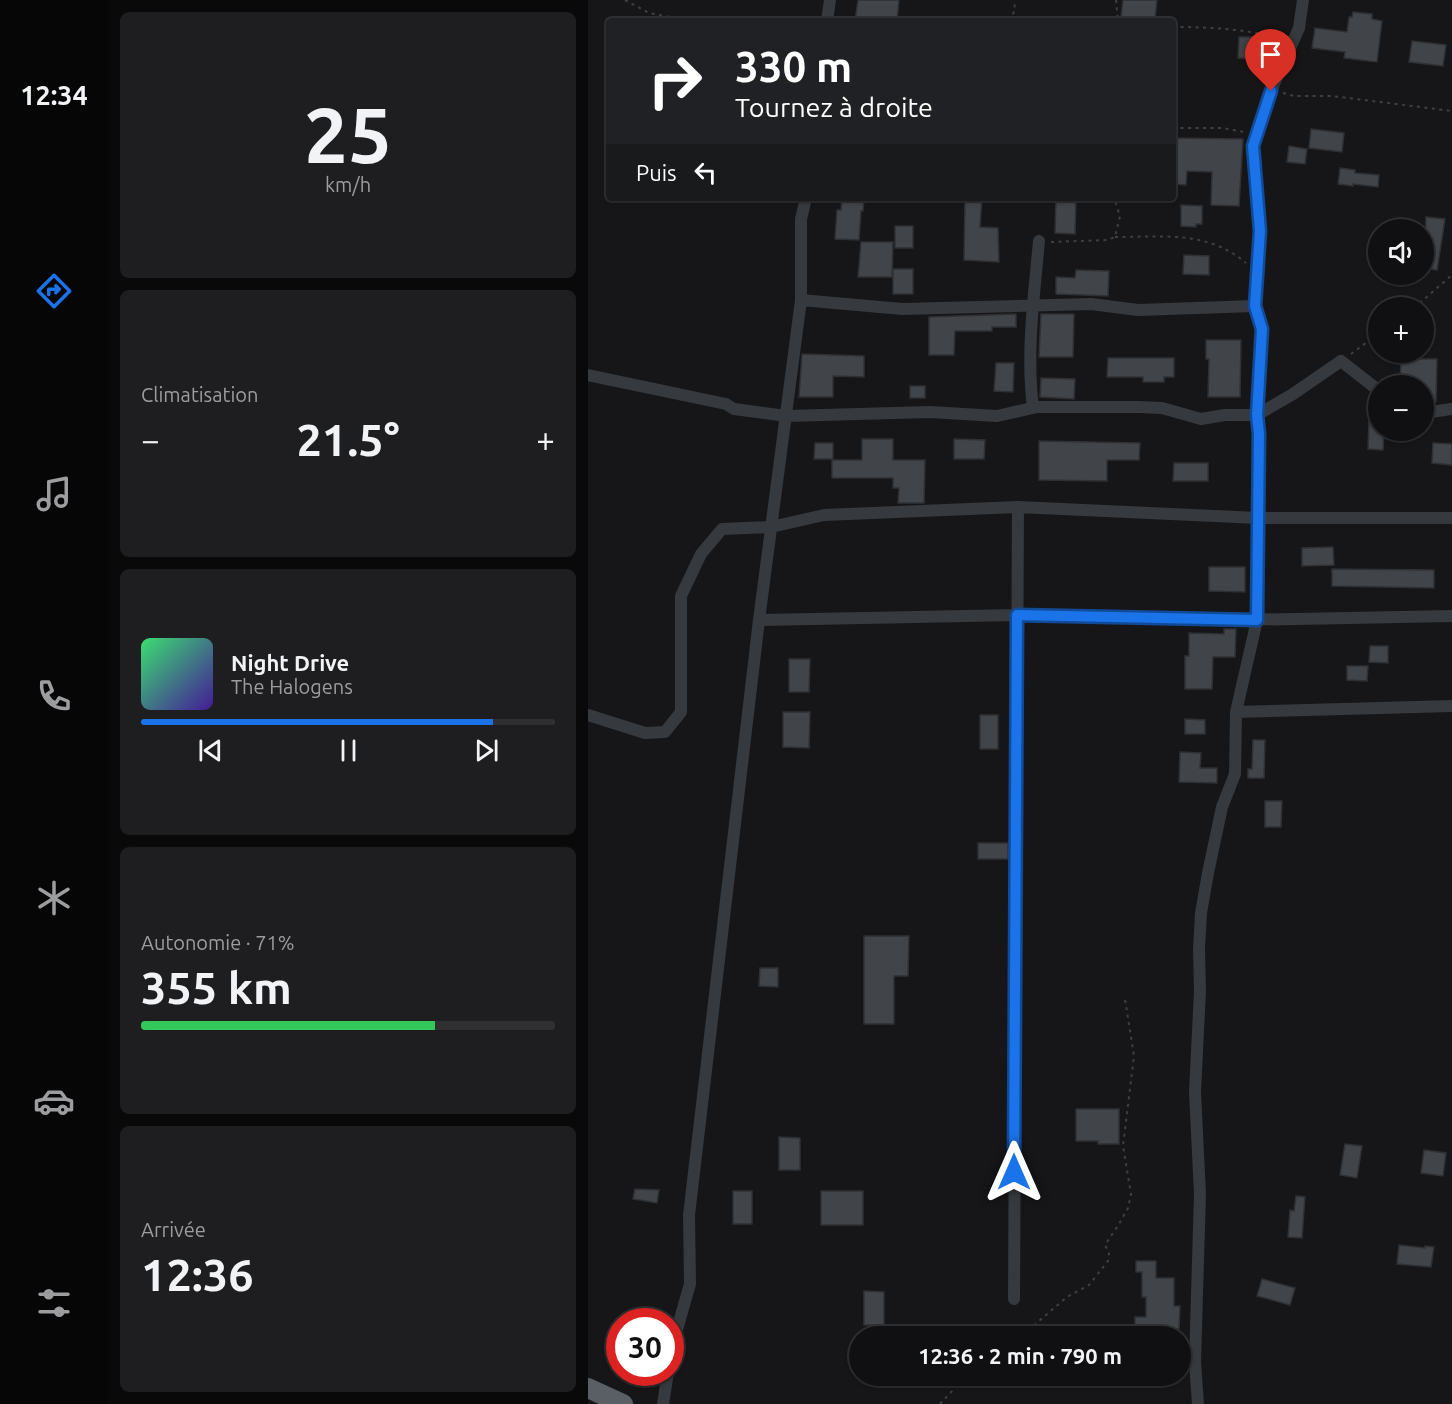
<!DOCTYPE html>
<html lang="fr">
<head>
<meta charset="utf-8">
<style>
  :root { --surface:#101012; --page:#1e1e20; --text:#f1f3f6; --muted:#9c9d9f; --line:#303032; --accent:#1a73e8 }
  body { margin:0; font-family:Ubuntu,sans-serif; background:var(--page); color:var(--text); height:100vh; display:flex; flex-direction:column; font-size:22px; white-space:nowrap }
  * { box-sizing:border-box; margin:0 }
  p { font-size:20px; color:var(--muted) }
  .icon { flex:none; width:33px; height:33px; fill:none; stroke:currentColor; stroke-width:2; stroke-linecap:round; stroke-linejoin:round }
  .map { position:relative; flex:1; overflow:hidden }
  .details { display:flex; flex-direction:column; gap:12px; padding:12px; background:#09090a; width:480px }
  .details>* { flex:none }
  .guide { position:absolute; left:18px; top:18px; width:570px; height:183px; border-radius:6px; box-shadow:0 2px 4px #0004,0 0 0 2px var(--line); background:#202124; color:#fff; overflow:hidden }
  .tools { position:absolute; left:780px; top:219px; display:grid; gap:12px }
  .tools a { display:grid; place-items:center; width:66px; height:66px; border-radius:50%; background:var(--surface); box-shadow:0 2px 4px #0004,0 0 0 2px var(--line); font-size:30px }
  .speed { position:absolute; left:18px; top:1308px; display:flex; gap:12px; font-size:30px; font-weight:700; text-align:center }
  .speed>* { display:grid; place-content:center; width:78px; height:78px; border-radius:50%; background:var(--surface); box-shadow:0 2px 4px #0004,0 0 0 2px var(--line); line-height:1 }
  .speed .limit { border:9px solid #d22; background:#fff; color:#111 }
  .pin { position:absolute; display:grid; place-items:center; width:51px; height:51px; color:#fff; margin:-62px -26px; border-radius:50% 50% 50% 0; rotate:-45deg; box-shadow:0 0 6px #0007 }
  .pin .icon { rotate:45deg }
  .me { position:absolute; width:66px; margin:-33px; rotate:0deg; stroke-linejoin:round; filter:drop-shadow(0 0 4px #0008) }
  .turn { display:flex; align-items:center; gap:21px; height:126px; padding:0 30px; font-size:27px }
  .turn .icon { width:78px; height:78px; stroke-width:2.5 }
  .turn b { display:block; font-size:42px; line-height:51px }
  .then { display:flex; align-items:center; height:57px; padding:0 30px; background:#0003; gap:12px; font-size:22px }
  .big { font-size:45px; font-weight:700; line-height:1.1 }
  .details .tile { flex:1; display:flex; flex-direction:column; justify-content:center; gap:9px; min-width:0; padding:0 21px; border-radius:9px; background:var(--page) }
  .details .dial { align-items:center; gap:0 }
  .dial b { font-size:78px; line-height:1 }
  .song { display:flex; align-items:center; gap:18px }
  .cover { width:72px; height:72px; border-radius:9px; background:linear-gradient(135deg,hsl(140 70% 55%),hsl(260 70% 35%)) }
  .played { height:6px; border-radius:3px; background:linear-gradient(90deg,var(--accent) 85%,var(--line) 85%) }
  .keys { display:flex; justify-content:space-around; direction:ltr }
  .heat { display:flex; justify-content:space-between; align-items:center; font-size:33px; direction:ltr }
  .charge { height:9px; border-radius:4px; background:linear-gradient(90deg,#34c759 71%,var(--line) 0) }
  .trip { position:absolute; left:261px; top:1326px; width:342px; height:60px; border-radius:30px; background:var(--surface); box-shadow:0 2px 4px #0004,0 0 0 2px var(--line); font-weight:700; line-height:60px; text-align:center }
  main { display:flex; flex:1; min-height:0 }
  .dock { display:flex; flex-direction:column; width:108px; justify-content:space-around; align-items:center; background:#060607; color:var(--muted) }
  .dock .icon { width:42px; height:42px }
  .dock .selected { color:var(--accent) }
  .dock b { font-size:27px; color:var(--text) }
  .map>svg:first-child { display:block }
  .building { fill:#414448; stroke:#2f3034; stroke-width:1.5 }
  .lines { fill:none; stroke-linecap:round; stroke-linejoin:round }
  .path { stroke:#3c4044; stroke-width:2; stroke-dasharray:3 4.5; stroke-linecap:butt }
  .minor { stroke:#36393d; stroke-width:12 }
  .trunk { stroke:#5a5f65; stroke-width:20 }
  .route-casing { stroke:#114b97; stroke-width:15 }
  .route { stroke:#1a73e8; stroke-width:10 }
</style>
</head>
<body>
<main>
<nav class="dock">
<b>12:34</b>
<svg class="icon selected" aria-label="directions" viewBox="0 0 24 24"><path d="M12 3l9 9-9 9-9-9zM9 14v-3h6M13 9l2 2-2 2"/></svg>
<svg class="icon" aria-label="music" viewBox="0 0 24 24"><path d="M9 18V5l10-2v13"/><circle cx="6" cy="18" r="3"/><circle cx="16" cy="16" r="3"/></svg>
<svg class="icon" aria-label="phone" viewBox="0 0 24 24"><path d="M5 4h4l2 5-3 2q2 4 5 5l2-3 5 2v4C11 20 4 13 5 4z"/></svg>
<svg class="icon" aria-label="climate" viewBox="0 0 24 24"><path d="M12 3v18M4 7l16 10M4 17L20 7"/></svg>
<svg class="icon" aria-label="car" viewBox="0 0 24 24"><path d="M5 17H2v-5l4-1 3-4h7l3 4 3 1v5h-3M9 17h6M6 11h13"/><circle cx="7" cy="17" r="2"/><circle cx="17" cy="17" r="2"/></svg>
<svg class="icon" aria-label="filters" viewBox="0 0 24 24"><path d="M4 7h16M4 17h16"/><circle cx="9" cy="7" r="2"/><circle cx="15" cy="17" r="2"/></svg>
</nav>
<section class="details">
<div class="tile dial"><b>25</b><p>km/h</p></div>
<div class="tile"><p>Climatisation</p>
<div class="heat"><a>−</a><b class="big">21.5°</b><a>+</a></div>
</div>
<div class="tile">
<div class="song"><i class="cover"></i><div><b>Night Drive</b><p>The Halogens</p></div></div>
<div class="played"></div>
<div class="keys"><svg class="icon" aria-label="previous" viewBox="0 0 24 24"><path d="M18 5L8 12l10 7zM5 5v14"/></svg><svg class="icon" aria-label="pause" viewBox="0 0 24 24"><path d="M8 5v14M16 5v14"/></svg><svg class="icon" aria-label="next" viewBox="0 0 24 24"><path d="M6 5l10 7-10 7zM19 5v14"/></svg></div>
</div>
<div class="tile"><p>Autonomie · 71%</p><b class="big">355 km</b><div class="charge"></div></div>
<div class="tile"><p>Arrivée</p><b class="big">12:36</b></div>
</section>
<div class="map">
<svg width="864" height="1404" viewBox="0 0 864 1404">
  <rect width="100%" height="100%" fill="#161618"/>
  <path class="building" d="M270 0H311L309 21H267Z
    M535 0H569L567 19 556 17V20L533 17Z
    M765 12 784 14V19L794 21 789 62 756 58 757 52 724 48 727 28 759 32 761 17H764Z
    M651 37H670L669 53H666V59L650 58Z
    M824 41 858 45 855 66 821 62Z
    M723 129 756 133 754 152 721 148Z
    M585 138 655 139 651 206 623 205 624 172 599 171 598 185 585 184Z
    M701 146 719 149 717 164 699 162Z
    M752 168 767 170V173L791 175 790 187 765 184V186L750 184Z
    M254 198H276L275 211H273L271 240 247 239 249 210H253Z
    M377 198H394L392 227 410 228 411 262 376 260Z
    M468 198H487L488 200 487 234 467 233Z
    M593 205 614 206V224H608V227L593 226Z
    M838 217 857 219 849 270 836 268Z
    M307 226H325V248H307Z
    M273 242H305L304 277H270Z
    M596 255 621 256V275L595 274Z
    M305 269H325V294H305Z
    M488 270 521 271 520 296 468 294V277L487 278Z
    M428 314V327H404V331H367L366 355H341V317Z
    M453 314H486L485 357H451Z
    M618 340H653L652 397H620L621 359H618Z
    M214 354 276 356V377L245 376V397H211Z
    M520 358H586V377H576V382H555V377H519Z
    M813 359H849L848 402 836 401V386H812Z
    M408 363H426L425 392 406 391Z
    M453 378 487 379 486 399 452 397Z
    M322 386H337V398H322Z
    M781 421 790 422V430H796L795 450 780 449Z
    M274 439H305V460H337L336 503H310L311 488H305V478H244V460H274Z
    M366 439 397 440 396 459H366Z
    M451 441 552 443 551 460H519V481L451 480Z
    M227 443H245V459H226Z
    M845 443 864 444V465L844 463Z
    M586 463H620V481H585Z
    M745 547 746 565 714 566V548Z
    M621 567H657V592L621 591Z
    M744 569 846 570V588L744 586Z
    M636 629H648L647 657H625L624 689H597V656H601V633L636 634Z
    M782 646H800V663L781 662Z
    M201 659H222L221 692H201Z
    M759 666H780L779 681 759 680Z
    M195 712H222L221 748 195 747Z
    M392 715H410V749H392Z
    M597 719 617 720V734H597Z
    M665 740H677L676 778H660V769H664Z
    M592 752 613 753 612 768H629V783L591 782Z
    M677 801H694L693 827H677Z
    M390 843H420V859H390Z
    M276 936H321L320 976H306V1024H276Z
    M172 968H190V987L171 986Z
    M488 1109H531V1144H510V1141H488Z
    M191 1137 212 1138V1170H191Z
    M757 1144 774 1146 769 1178 752 1175Z
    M836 1150 858 1153 855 1176 833 1173Z
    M47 1189 71 1190 69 1203 45 1199Z
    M145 1191H164V1224H145Z
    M233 1191H275V1225H233Z
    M708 1196 717 1197 714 1238 700 1237 702 1210 706 1211Z
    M811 1245 837 1248V1246L846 1247 843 1267 809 1264Z
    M548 1261H568V1278H586V1306H592L591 1329H547V1317H558V1297H554V1272H548Z
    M674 1279 707 1288 702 1305 669 1296Z
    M276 1291 296 1292V1325H276Z"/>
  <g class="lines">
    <path class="path" d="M37 0 61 13 103 21
      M528 0 530 21
      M409 21H420
      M412 21 423 17 427 10 426 0
      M585 27C623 27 658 29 695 39
      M695 93 706 96H744L864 111
      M585 128H634L657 132
      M527 237C575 237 619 230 658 263
      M463 242 519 240 527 237 532 216 526 198
      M826 308 864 275
      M763 354 790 334
      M426 1336 444 1327 479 1297 501 1285 520 1261 521 1253 517 1245 531 1224 540 1208 543 1194 535 1146 546 1056 537 999
      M352 1404 365 1390 373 1376"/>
    <path class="minor" d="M239 21 242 0
      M213 300 314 309 503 304 550 310 667 306
      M0 375 138 404 146 409 198 416 342 412 409 416 449 407H551L574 408 613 419 637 415H669L705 394 753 361 790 390
      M445 408C438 353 446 297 451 241
      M836 413 864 409
      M171 620 429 615 649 620 864 616
      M648 712 864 706
      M0 715 57 733 77 732 93 712V596L113 554 134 529 183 527 236 515 430 507 670 518H864
      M426 1299 430 507
      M82 1354 102 1284 101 1215 171 620 213 300V219L218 198
      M75 1404 80 1372
      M610 1404 607 1362 612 1194 607 1092 612 991 611 949 613 913 620 873 634 807 647 774 648 712 669 620 671 434 669 415 674 329 667 306 672 231 665 146 683 91 711 28 715 0"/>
    <path class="trunk" d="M0 1388 35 1404"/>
  </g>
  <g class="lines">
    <defs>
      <path id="route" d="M426 1172 429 615 669 620 671 434 669 415 674 329 667 306 672 231 665 146 683 91"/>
    </defs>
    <use href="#route" class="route-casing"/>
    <use href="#route" class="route"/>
  </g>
</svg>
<div class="tools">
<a><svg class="icon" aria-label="sound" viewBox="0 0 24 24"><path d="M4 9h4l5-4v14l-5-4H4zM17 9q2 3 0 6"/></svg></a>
<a>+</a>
<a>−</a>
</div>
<div class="speed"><div class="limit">30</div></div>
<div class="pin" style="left:683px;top:91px;background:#d93025"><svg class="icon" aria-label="arrive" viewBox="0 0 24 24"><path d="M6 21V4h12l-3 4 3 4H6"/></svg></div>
<svg class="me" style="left:426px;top:1172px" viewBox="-20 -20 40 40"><path d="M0-17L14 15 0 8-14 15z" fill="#1a73e8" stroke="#fff" stroke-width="4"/></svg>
<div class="trip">12:36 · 2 min · 790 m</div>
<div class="guide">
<div class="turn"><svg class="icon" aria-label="right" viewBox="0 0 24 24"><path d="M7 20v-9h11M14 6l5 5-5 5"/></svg><div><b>330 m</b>Tournez à droite</div></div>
<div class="then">Puis<svg class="icon" aria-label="left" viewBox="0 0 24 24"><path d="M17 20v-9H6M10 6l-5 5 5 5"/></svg></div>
</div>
</div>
</main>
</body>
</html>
